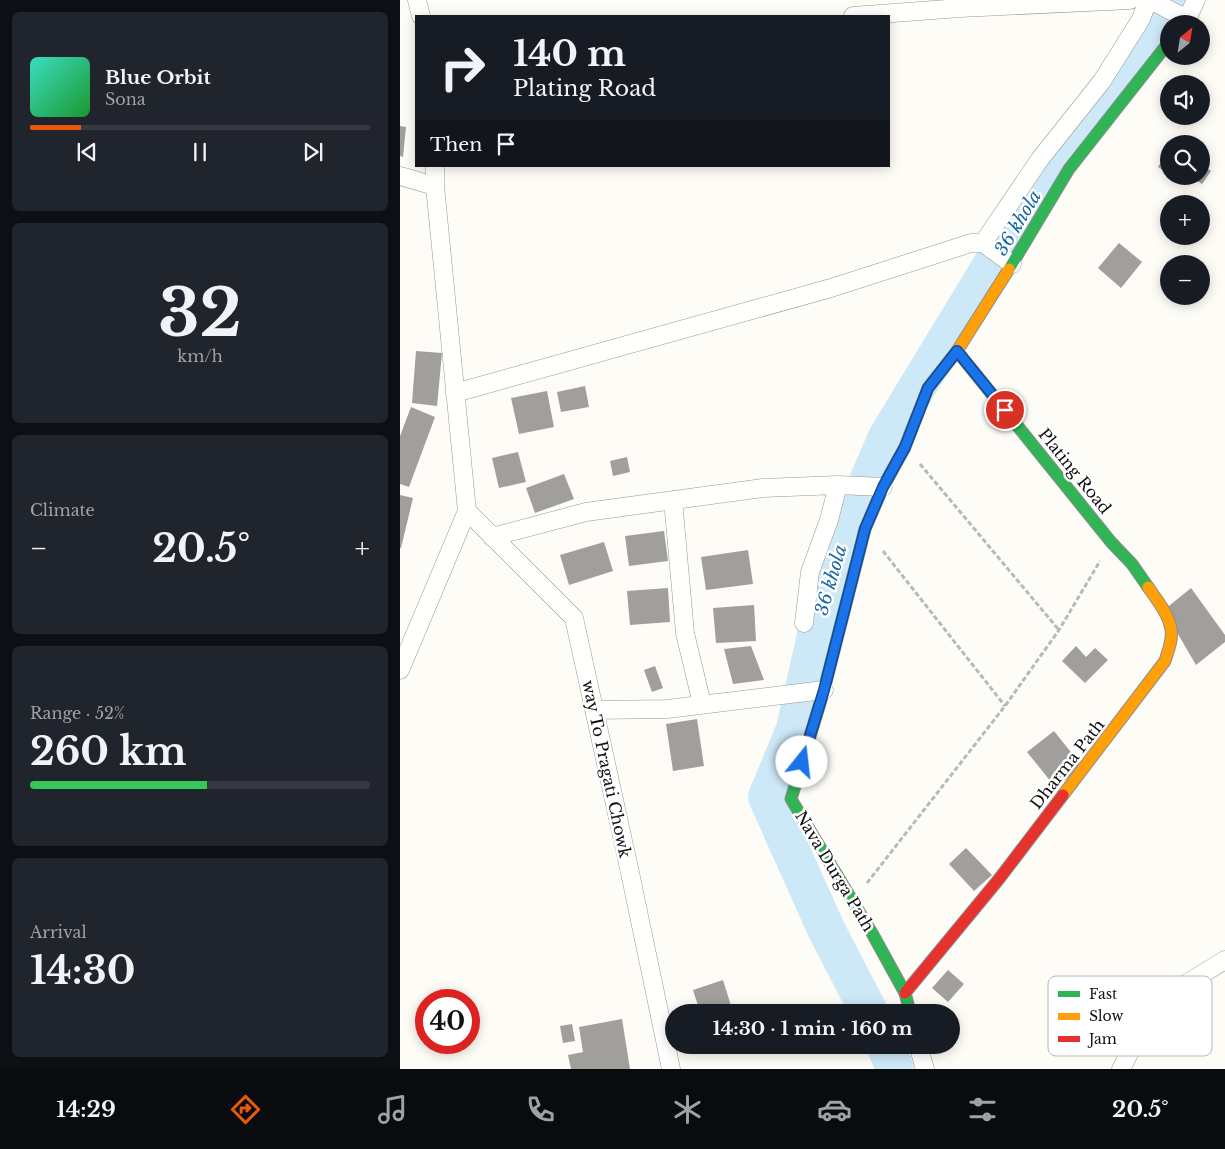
<!DOCTYPE html>
<html lang="en">
<head>
<meta charset="utf-8">
<style>
  :root { --surface:#171b24; --page:#20242c; --text:#f1f3f6; --muted:#9ea1a6; --line:#363941; --accent:#ea580c }
  body { margin:0; font-family:"Libre Baskerville",serif; background:var(--page); color:var(--text); height:100vh; display:flex; flex-direction:column; font-size:19px; white-space:nowrap }
  * { box-sizing:border-box; margin:0 }
  p { font-size:16px; color:var(--muted) }
  .icon { flex:none; width:28px; height:28px; fill:none; stroke:currentColor; stroke-width:2; stroke-linecap:round; stroke-linejoin:round }
  .map { position:relative; flex:1; overflow:hidden }
  .panel { display:flex; flex-direction:column; gap:12px; padding:12px; background:#0d0f14; width:400px }
  .panel>* { flex:none }
  .guide { position:absolute; left:15px; top:15px; width:475px; height:152px; border-radius:0px; box-shadow:0 2px 12px #0003; background:#171b24; color:var(--text); overflow:hidden }
  .needle { width:32px; rotate:30deg }
  .tools { position:absolute; left:760px; top:15px; display:grid; gap:10px }
  .tools a { display:grid; place-items:center; width:50px; height:50px; border-radius:50%; background:var(--surface); box-shadow:0 2px 12px #0003; font-size:25px }
  .speed { position:absolute; left:15px; top:989px; display:flex; gap:10px; font-size:25px; font-weight:700; text-align:center }
  .speed>* { display:grid; place-content:center; width:65px; height:65px; border-radius:50%; background:var(--surface); box-shadow:0 2px 12px #0003; line-height:1 }
  .speed .limit { border:8px solid #d22; background:#fff; color:#111 }
  .pin { position:absolute; display:grid; place-items:center; width:42px; height:42px; color:#fff; margin:-21px; border:2px solid #fff; border-radius:50%; box-shadow:0 1px 5px #0007 }
  .me { position:absolute; width:55px; margin:-28px; rotate:16deg; stroke-linejoin:round; filter:drop-shadow(0 0 4px #0008) }
  .turn { display:flex; align-items:center; gap:18px; height:105px; padding:0 15px; font-size:22px }
  .turn .icon { width:65px; height:65px; stroke-width:2.5 }
  .turn b { display:block; font-size:35px; line-height:42px }
  .then { display:flex; align-items:center; height:48px; padding:0 15px; background:#0003; gap:10px; font-size:19px }
  .big { font-size:38px; font-weight:700; line-height:1.1 }
  .panel .widget { flex:1; display:flex; flex-direction:column; justify-content:center; gap:8px; min-width:0; padding:0 18px; border-radius:8px; background:var(--page) }
  .panel .dial { align-items:center; gap:0 }
  .dial b { font-size:65px; line-height:1 }
  .song { display:flex; align-items:center; gap:15px }
  .cover { width:60px; height:60px; border-radius:8px; background:linear-gradient(135deg,hsl(170 70% 55%),hsl(130 70% 35%)) }
  .played { height:5px; border-radius:2px; background:linear-gradient(90deg,var(--accent) 15%,var(--line) 15%) }
  .keys { display:flex; justify-content:space-around; direction:ltr }
  .heat { display:flex; justify-content:space-between; align-items:center; font-size:28px; direction:ltr }
  .charge { height:8px; border-radius:4px; background:linear-gradient(90deg,#34c759 52%,var(--line) 0) }
  .trip { position:absolute; left:265px; top:1004px; width:295px; height:50px; border-radius:25px; background:var(--surface); box-shadow:0 2px 12px #0003; font-weight:700; line-height:50px; text-align:center }
  .tab-bar { display:flex; height:80px; justify-content:space-around; align-items:center; background:#090b0e; color:var(--muted) }
  .tab-bar .icon { width:35px; height:35px }
  .tab-bar .active { color:var(--accent) }
  .tab-bar b { font-size:22px; color:var(--text) }
  main { display:flex; flex:1; min-height:0 }
  .map>svg:first-child { display:block }
  .lines { fill:none; stroke-linecap:round; stroke-linejoin:round }
  .river { stroke:#cde8f7; stroke-width:38 }
  .building { fill:#a19f9c }
  .street-casing { stroke:#979795; stroke-width:19 }
  .fast-casing { stroke:#8e8d8b; stroke-width:13 }
  .slow-casing { stroke:#8e8d8b; stroke-width:13 }
  .jam-casing { stroke:#8e8d8b; stroke-width:13 }
  .path { stroke:#b9b9b8; stroke-width:3; stroke-dasharray:5 2.5; stroke-linecap:butt }
  .street { stroke:#fffffe; stroke-width:18 }
  .fast { stroke:#30b455; stroke-width:11 }
  .slow { stroke:#ff9f0a; stroke-width:11 }
  .jam { stroke:#e5322d; stroke-width:11 }
  .route-casing { stroke:#114b97; stroke-width:12 }
  .route { stroke:#1a73e8; stroke-width:9 }
  .labels { text-anchor:middle; dominant-baseline:central; stroke-width:5; stroke-linejoin:round; paint-order:stroke }
  .street-label { font-size:16px; fill:#111; stroke:#fff }
  .water-label { font-size:18px; font-style:italic; fill:#1768a6; stroke:#fff }
  .key { fill:#fff; stroke:#b8b8b8; stroke-width:1 }
  .key-label { font-size:14px; fill:#111 }
</style>
</head>
<body>
<main>
<section class="panel">
<div class="widget">
<div class="song"><i class="cover"></i><div><b>Blue Orbit</b><p>Sona</p></div></div>
<div class="played"></div>
<div class="keys"><svg class="icon" aria-label="previous" viewBox="0 0 24 24"><path d="M18 5L8 12l10 7zM5 5v14"/></svg><svg class="icon" aria-label="pause" viewBox="0 0 24 24"><path d="M8 5v14M16 5v14"/></svg><svg class="icon" aria-label="next" viewBox="0 0 24 24"><path d="M6 5l10 7-10 7zM19 5v14"/></svg></div>
</div>
<div class="widget dial"><b>32</b><p>km/h</p></div>
<div class="widget"><p>Climate</p>
<div class="heat"><a>−</a><b class="big">20.5°</b><a>+</a></div>
</div>
<div class="widget"><p>Range · 52%</p><b class="big">260 km</b><div class="charge"></div></div>
<div class="widget"><p>Arrival</p><b class="big">14:30</b></div>
</section>
<div class="map">
<svg width="825" height="1069" viewBox="0 0 825 1069">
  <rect width="100%" height="100%" fill="#fdfcf7"/>
  <g class="lines">
    <path class="river" d="M469 1012 426 929 367 797 395 729 432 564 487 437 656 159 752 36 769 0
      M485 1045 495 1069"/>
  </g>
  <path class="building" d="M0 126 6 127 3 157 0 156Z
    M766 155 769 157V174L758 167Z
    M801 164 811 171 802 184 790 176H801Z
    M719 243 742 262 721 288 698 268Z
    M16 351 42 353 37 406 12 403Z
    M185 386 189 407 161 412 157 392Z
    M147 391 154 427 119 434 111 398Z
    M11 407 35 417 9 487 0 484V436Z
    M118 452 126 482 99 488 92 458Z
    M227 457 230 472 213 476 210 461Z
    M164 474 174 499 135 513 126 488Z
    M0 495 13 498 1 548H0Z
    M264 531 268 561 229 566 225 536Z
    M204 542 213 571 169 585 160 555Z
    M348 550 353 584 306 590 301 557Z
    M268 588 270 622 230 625 227 591Z
    M791 588 825 635V642L796 665 764 610Z
    M354 605 356 641 316 643 313 608Z
    M351 646 364 680 333 684 324 649Z
    M676 646 686 657 695 648 708 660 685 683 662 661Z
    M255 666 263 688 252 692 244 670Z
    M297 719 304 766 273 771 266 724Z
    M654 731 682 766 656 788 627 752Z
    M566 848 592 875 574 891 549 864Z
    M548 970 564 984 548 1002 532 988Z
    M323 980 332 1009 321 1012H300L293 990Z
    M222 1019 230 1069H171L168 1055 183 1052 179 1027Z
    M172 1024 175 1041 163 1043 160 1026Z"/>
  <g class="lines">
    <defs>
      <path id="street" d="M17 0 21 16
        M750 0 787 19
        M453 16 560 8 730 0
        M783 24 787 19 796 0
        M0 176 35 186
        M583 243 640 159 702 81 741 19 748 0
        M55 393 431 288 571 243H583L612 264
        M273 500 285 633 302 704
        M67 511 174 618 229 868 271 1069
        M92 537 186 512 363 488 438 485 483 487
        M404 623 410 572 429 520 438 485
        M0 670 67 511 35 186V166
        M194 710 267 709 424 690
        M518 1045 525 1069
        M721 1069 743 1026 781 987 825 960"/>
      <path id="fast" d="M609 269 669 169 769 42
        M557 351 711 542 732 564 748 587
        M510 434 505 447 483 487 465 529 424 690 391 799 472 933 505 993 510 1012"/>
      <path id="slow" d="M510 434 528 388 557 351 609 269
        M663 795 765 661C768 651 773 640 771 629 768 613 757 600 748 587"/>
      <path id="jam" d="M505 993 599 879 663 795"/>
    </defs>
    <use href="#street" class="street-casing"/>
    <use href="#fast" class="fast-casing"/>
    <use href="#slow" class="slow-casing"/>
    <use href="#jam" class="jam-casing"/>
    <path class="path" d="M520 464 659 630
      M483 551 605 706
      M467 883 605 706 659 630 700 561"/>
    <use href="#street" class="street"/>
    <use href="#fast" class="fast"/>
    <use href="#slow" class="slow"/>
    <use href="#jam" class="jam"/>
  </g>
  <g class="lines">
    <defs>
      <path id="route" d="M402 762 424 690 465 529 483 487 505 447 528 388 557 351 605 410"/>
    </defs>
    <use href="#route" class="route-casing"/>
    <use href="#route" class="route"/>
  </g>
  <g class="labels">
    <g class="street-label">
      <text transform="translate(675 471) rotate(51)">Plating Road</text>
      <text transform="translate(667 764) rotate(-52)">Dharma Path</text>
      <text transform="translate(207 769) rotate(78)">way To Pragati Chowk</text>
      <text transform="translate(435 871) rotate(59)">Nava Durga Path</text>
    </g>
    <g class="water-label">
      <text transform="translate(618 223) rotate(-59)">36 khola</text>
      <text transform="translate(431 580) rotate(-74)">36 khola</text>
    </g>
  </g>
  <rect x="648" y="976" width="164" height="80" rx="8" class="key"/>
  <rect x="658" y="991" width="22" height="6" fill="#30b455"/>
  <rect x="658" y="1013" width="22" height="7" fill="#ff9f0a"/>
  <rect x="658" y="1036" width="22" height="6" fill="#e5322d"/>
  <g class="key-label">
    <text x="689" y="999">Fast</text>
    <text x="689" y="1021">Slow</text>
    <text x="689" y="1044">Jam</text>
  </g>
</svg>
<div class="tools">
<a><svg class="needle" viewBox="-14 -14 28 28"><path d="M0-13l5 13h-10z" fill="#e53935"/><path d="M0 13l5-13h-10z" fill="#9ea1a6"/></svg></a>
<a><svg class="icon" aria-label="sound" viewBox="0 0 24 24"><path d="M4 9h4l5-4v14l-5-4H4zM17 9q2 3 0 6"/></svg></a>
<a><svg class="icon" aria-label="search" viewBox="0 0 24 24"><circle cx="10" cy="10" r="6"/><path d="M15 15l6 6"/></svg></a>
<a>+</a>
<a>−</a>
</div>
<div class="speed"><div class="limit">40</div></div>
<div class="pin" style="left:605px;top:410px;background:#d93025"><svg class="icon" aria-label="arrive" viewBox="0 0 24 24"><path d="M6 21V4h12l-3 4 3 4H6"/></svg></div>
<svg class="me" style="left:402px;top:762px" viewBox="-20 -20 40 40"><circle r="19" fill="#fff"/><path d="M0-13L10 11 0 6-10 11z" fill="#1a73e8"/></svg>
<div class="trip">14:30 · 1 min · 160 m</div>
<div class="guide">
<div class="turn"><svg class="icon" aria-label="right" viewBox="0 0 24 24"><path d="M7 20v-9h11M14 6l5 5-5 5"/></svg><div><b>140 m</b>Plating Road</div></div>
<div class="then">Then<svg class="icon" aria-label="arrive" viewBox="0 0 24 24"><path d="M6 21V4h12l-3 4 3 4H6"/></svg></div>
</div>
</div>
</main>
<nav class="tab-bar">
<b>14:29</b>
<svg class="icon active" aria-label="directions" viewBox="0 0 24 24"><path d="M12 3l9 9-9 9-9-9zM9 14v-3h6M13 9l2 2-2 2"/></svg>
<svg class="icon" aria-label="music" viewBox="0 0 24 24"><path d="M9 18V5l10-2v13"/><circle cx="6" cy="18" r="3"/><circle cx="16" cy="16" r="3"/></svg>
<svg class="icon" aria-label="phone" viewBox="0 0 24 24"><path d="M5 4h4l2 5-3 2q2 4 5 5l2-3 5 2v4C11 20 4 13 5 4z"/></svg>
<svg class="icon" aria-label="climate" viewBox="0 0 24 24"><path d="M12 3v18M4 7l16 10M4 17L20 7"/></svg>
<svg class="icon" aria-label="car" viewBox="0 0 24 24"><path d="M5 17H2v-5l4-1 3-4h7l3 4 3 1v5h-3M9 17h6M6 11h13"/><circle cx="7" cy="17" r="2"/><circle cx="17" cy="17" r="2"/></svg>
<svg class="icon" aria-label="filters" viewBox="0 0 24 24"><path d="M4 7h16M4 17h16"/><circle cx="9" cy="7" r="2"/><circle cx="15" cy="17" r="2"/></svg>
<b>20.5°</b>
</nav>
</body>
</html>
